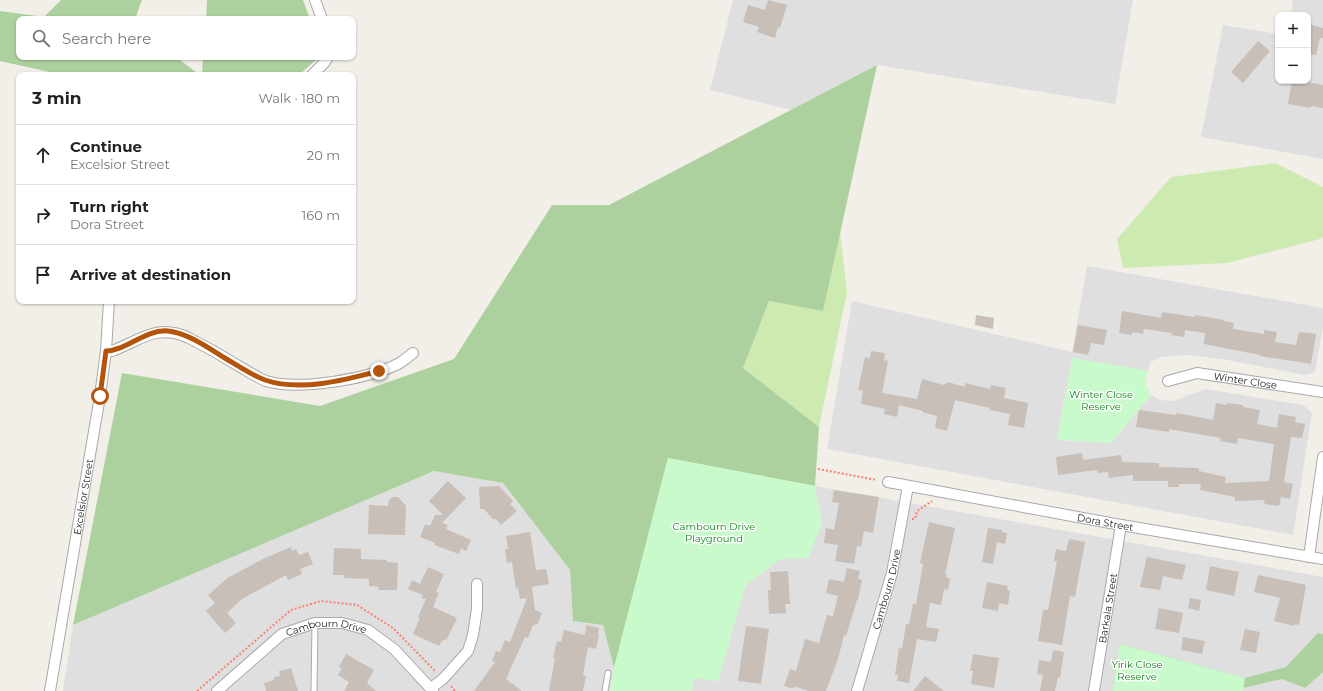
<!DOCTYPE html>
<meta charset="utf-8">
<style>
body{margin:0;font-family:Montserrat,sans-serif;background:#f2f2f2;color:#222}
.controls{position:absolute;right:12px;top:12px;display:grid;overflow:hidden;border-radius:8px;box-shadow:0 1px 3px #0004}
.controls button{width:36px;height:36px;display:grid;place-items:center;padding:0;border:0;border-bottom:1px solid #e0e0e0;background:#fff;color:#222;font:20px sans-serif}
.stop{position:absolute;width:12px;height:12px;margin:-9px;border:3px solid #b45309;border-radius:50%;background:#fff}
.stop.end{background:#b45309;border-color:#fff;box-shadow:0 1px 4px #0008}
.list{margin:0;padding:0;list-style:none}
h2{display:flex;justify-content:space-between;align-items:center;height:52px;margin:0;padding:0 16px;font-size:17px}
h2 small{font-size:13px;font-weight:400;color:#767676}
.list li{display:grid;grid-template-columns:26px 1fr auto;gap:12px;align-items:center;box-sizing:border-box;height:60px;padding:0 16px;border-top:1px solid #e0e0e0}
.list b{display:block;font-size:15px;white-space:nowrap}
.list p{margin:0;font-size:13px;white-space:nowrap;color:#767676}
.list em{font-size:13px;font-style:normal;color:#767676}
.icon{flex:none;width:22px;height:22px;fill:none;stroke:currentColor;stroke-width:2;stroke-linecap:round;stroke-linejoin:round}
.map{position:relative;flex:none;width:1323px;height:691px;overflow:hidden}
.search{position:absolute;background:#fff;box-shadow:0 1px 3px #0004;left:16px;top:16px;width:340px;height:44px;display:flex;align-items:center;gap:10px;box-sizing:border-box;padding:0 14px;border-radius:8px;color:#767676;font-size:15px}
.panel{position:absolute;background:#fff;box-shadow:0 1px 3px #0004;left:16px;top:72px;width:340px;height:232px;border-radius:8px}
.map>svg:first-child{display:block}
.residential{fill:#e0dfdf}
.grass{fill:#cdebb0}
.forest{fill:#add19e}
.park{fill:#c8facc}
.building{fill:#c7bfb8}
.lines{fill:none;stroke-linecap:round;stroke-linejoin:round}
.lane-casing{stroke:#a9a9a9;stroke-width:7}
.street-casing{stroke:#a9a9a9;stroke-width:12}
.path{stroke:#fa8072;stroke-width:2;stroke-dasharray:2 2;stroke-linecap:butt}
.lane{stroke:#fff;stroke-width:5}
.street{stroke:#fff;stroke-width:10}
.route{stroke:#b45309;stroke-width:5}
.labels{text-anchor:middle;dominant-baseline:central;stroke-width:3;stroke-linejoin:round;paint-order:stroke}
.street-label{font-size:10px;fill:#222;stroke:#fff}
.park-label{font-size:10px;fill:#0c8416;stroke:#fff}
</style>
<div class="map">
<svg width="1323" height="691" viewBox="0 0 1323 691">
<rect width="100%" height="100%" fill="#f2efe9"/>
<path class="residential" d="M733,0H1133L1115,104L877,65L791,110L710,90Z
M1293,0H1323V159L1201,137L1223,25L1278,34V81H1308V15H1291Z
M1087,266L1323,308V328L1315,372L1305,375L1222,359L1188,355L1161,357L1151,362L1148,371L1072,358L1057,440L1111,443L1151,395L1160,400L1173,401L1205,389L1303,405L1312,413L1293,535L827,449L852,301L1072,352Z
M434,471L503,483L570,570L573,621L603,625L614,668L610,691H63L73,625Z
M815,486L1323,577V691H691L694,678L718,681L745,586L822,524Z"/>
<path class="grass" d="M1275,163L1323,187V237L1320,239L1227,263L1123,268L1117,239L1171,177Z
M840,231L847,292L819,427L743,368L769,301L823,310Z"/>
<path class="forest" d="M61,0H142L135,19H19V57H176L200,75H63L0,61V11L44,17Z
M207,0H303L310,19H206Z
M203,57H318V58L299,75H202Z
M877,65L823,311L769,301L743,368L819,427L815,486L668,458L614,668L603,625L573,621L570,570L503,483L434,471L73,625L122,373L320,406L454,359L552,205H609Z
M1318,633L1323,634V672L1305,688L1282,679L1243,688V691H1112L1120,644L1245,678L1286,667Z"/>
<path class="park" d="M1072,358L1148,371C1144,381 1146,386 1151,395L1111,443L1057,440Z
M668,458L815,486L822,524L808,558L780,559L745,586L718,681L694,678L691,691H610L614,668Z
M1120,644L1245,678L1243,691H1112Z"/>
<path class="building" d="M768,0L787,5L780,28L778,27L775,38L757,32L759,27L743,22L748,5L765,10Z
M1308,24L1323,28V38H1320L1316,55L1308,54Z
M1258,41L1270,51L1243,83L1231,72Z
M1292,81H1303L1323,85V108L1311,106V108L1288,104Z
M1122,311L1161,318L1162,312L1195,317V315L1224,320V321L1234,323L1233,329L1264,334V330L1277,332L1275,342L1296,345L1299,332L1316,334L1311,364L1260,356V355L1204,344L1205,333L1185,330L1184,337L1171,335L1172,333L1144,329L1143,334L1132,332V335L1119,333Z
M976,315L994,318L993,329L975,325Z
M1078,325L1107,330L1104,345L1091,343L1088,355L1073,352Z
M871,351L885,353L884,360L888,361L882,393L917,399L922,379L944,385L948,382L965,387V383L990,389L991,385L1006,388L1004,398L1028,403L1024,428L1008,425L1010,414L990,410V408L955,400L947,431L935,428L937,416L922,412L923,411L899,405L897,417L884,414L885,409L861,404L863,391L858,390L865,357L870,358Z
M1216,403L1227,405V403L1243,405V407L1260,410L1257,424L1277,428L1279,414L1296,417L1295,422L1305,424L1302,438L1291,437L1284,482L1293,484L1290,499L1281,497L1279,506L1264,504L1265,500L1235,501V497L1200,490L1201,484H1179V487H1168V481H1133V475L1109,478L1108,472L1098,473L1097,470L1058,475L1056,457L1082,453L1083,460L1121,455L1122,462L1159,463V467L1199,468V471L1226,477L1225,483L1269,481L1274,444L1238,438L1237,444L1220,441L1221,438L1169,429V432L1136,427L1139,410L1176,415L1177,413L1213,420Z
M448,481L466,498L442,523L448,525L446,529L471,540L466,551L461,548L459,554L434,545L435,543L426,539L425,541V539L420,537L425,524L430,526L435,515H443L429,501Z
M499,486L513,501L510,504L517,511L501,525L496,519H493L484,509H480L479,487Z
M834,490L879,497L873,533L864,531L861,547L857,546L854,564L835,561L838,545L824,543L826,528L834,530L839,503L832,502Z
M393,497H398L406,506L405,535L368,534L369,505L388,506L389,500Z
M929,522L955,528L945,575H947L946,578H950L948,590L944,589L941,605L930,603L926,627L939,629L936,642L917,639L909,683L897,681L898,675H895L899,648L902,649L906,624H909L913,604H916L923,564L920,563Z
M988,528L1002,530V532L1007,533L1005,544L997,542L993,564L982,562Z
M530,532L536,570L546,569L549,584L532,587L535,610L542,613L538,624L533,625L528,638L525,637L506,679L522,691H474L495,662L492,661L496,651L500,652L505,640L510,642L527,598L520,599L518,588L516,589L512,562L507,563L505,549H508L506,536Z
M1069,539L1085,542L1075,597L1070,596L1062,645L1038,641L1043,610H1048L1057,561H1054L1056,549L1066,551Z
M291,547L292,551L296,549L299,555L308,552L313,564L300,569L302,574L288,580L286,575L242,599L227,613L236,623L225,633L206,611L215,603L208,595L229,577L265,558Z
M334,548L361,549V559L387,560V562L398,563L397,590H378L379,587L369,586V579L344,578V575H333Z
M1147,557L1186,565L1182,580L1163,576L1160,590L1140,587Z
M1210,566L1239,572L1234,596L1206,590Z
M428,567L444,574L436,592L439,593L433,607L457,618L447,639L442,641L439,646L413,634L420,618L418,617L426,599L421,598L423,595L408,589L412,580L420,584Z
M847,568L860,571L858,579L862,580L858,600H857L846,636L844,635L838,659L826,691H808L797,687L790,688L784,686L790,669L796,671L805,639L819,643L827,615L833,616L838,596L826,593L829,579L844,582Z
M788,571L790,604H785L786,613L769,614L768,590H771L770,572Z
M1258,575L1306,585L1299,625L1295,624L1294,626L1274,621L1280,598L1254,592Z
M987,582L1008,586L1007,590L1010,591L1008,605L999,603L998,611L982,608Z
M1190,598L1201,600L1199,611L1188,608Z
M1159,608L1183,613L1179,633L1155,629Z
M586,625L599,628L598,634L599,635L596,649L588,647L583,675L586,676L583,691H549L555,658H553L557,641L561,642L564,630L585,635Z
M746,626L769,629L761,684L738,681Z
M1245,629L1260,632L1256,653L1240,650Z
M1183,637L1205,641L1202,654L1181,650Z
M1053,650L1064,652L1060,678L1058,677L1055,691H1040L1043,675L1037,674L1039,660L1051,662Z
M346,654L374,670L367,683L376,691H344L349,682L338,675L342,668L339,667Z
M973,654L999,658L994,688L971,684L973,671H970Z
M291,668L298,691H266L264,683L274,680V677L280,676L279,671Z
M925,676L944,691H913Z"/>
<g class="lines">
<defs>
<path id="lane" d="M314,691L315,623
M605,691L608,673"/>
<g id="street">
<path d="M315,0L322,19"/>
<path d="M312,75L325,62L328,57"/>
<path d="M106,351H112C141,340 157,323 189,338C205,346 221,355 237,365C246,370 256,377 266,381C299,391 367,379 398,364C403,361 408,357 413,353"/>
<path id="s1" d="M1168,381L1197,373L1323,392"/>
<path id="s2" d="M888,482L1121,525L1323,559"/>
<path d="M1309,557L1323,457"/>
<path d="M431,688L443,679L468,651L473,635L477,609V584"/>
<path id="s3" d="M50,691L100,396L106,351L109,301"/>
<path id="s4" d="M217,691L282,634L315,623H342L368,630L394,649L433,691"/>
<path id="s5" d="M857,691L892,573L908,486"/>
<path id="s6" d="M1094,691L1121,525"/>
</g>
</defs>
<use href="#lane" class="lane-casing"/>
<use href="#street" class="street-casing"/>
<path class="path" d="M818,469L877,480
M912,519H915L917,511L932,501
M451,686L455,691
M197,691L291,610L321,601L357,605L393,628L436,672"/>
<use href="#lane" class="lane"/>
<use href="#street" class="street"/>
</g>
<g class="lines">
<path class="route" d="M100,396L106,351C128,350 145,329 168,331C187,333 207,347 223,357C237,365 251,375 265,380C300,392 345,380 379,371"/>
</g>
<g class="labels">
<g class="street-label">
<text stroke="none"><textPath href="#s1" startOffset="79">Winter Close</textPath></text>
<text stroke="none"><textPath href="#s3" startOffset="197">Excelsior Street</textPath></text>
<text stroke="none"><textPath href="#s2" startOffset="221">Dora Street</textPath></text>
<text stroke="none"><textPath href="#s5" startOffset="106">Cambourn Drive</textPath></text>
<text stroke="none"><textPath href="#s6" startOffset="84">Barkala Street</textPath></text>
<text stroke="none"><textPath href="#s4" startOffset="132">Cambourn Drive</textPath></text>
</g>
<g class="park-label">
<text x="1101" y="394">Winter Close<tspan x="1101" dy="12">Reserve</tspan></text>
<text x="714" y="526">Cambourn Drive<tspan x="714" dy="12">Playground</tspan></text>
<text x="1137" y="664">Yirik Close<tspan x="1137" dy="12">Reserve</tspan></text>
</g>
</g>
</svg>
<div class="controls">
<button>+</button>
<button>−</button>
</div>
<div class="stop" style="left:100px;top:396px"></div>
<div class="stop end" style="left:379px;top:371px"></div>
<div class="search"><svg class="icon" aria-label="search" viewBox="0 0 24 24"><circle cx="10" cy="10" r="6"/><path d="M15 15l6 6"/></svg>Search here</div>
<section class="panel">
<h2>3 min<small>Walk · 180 m</small></h2>
<ul class="list">
<li><svg class="icon" aria-label="ahead" viewBox="0 0 24 24"><path d="M12 20V5M6 11l6-6 6 6"/></svg><div><b>Continue</b><p>Excelsior Street</p></div><em>20 m</em></li>
<li><svg class="icon" aria-label="right" viewBox="0 0 24 24"><path d="M7 20v-9h11M14 6l5 5-5 5"/></svg><div><b>Turn right</b><p>Dora Street</p></div><em>160 m</em></li>
<li><svg class="icon" aria-label="arrive" viewBox="0 0 24 24"><path d="M6 21V4h12l-3 4 3 4H6"/></svg><div><b>Arrive at destination</b></div></li>
</ul>
</section>
</div>
